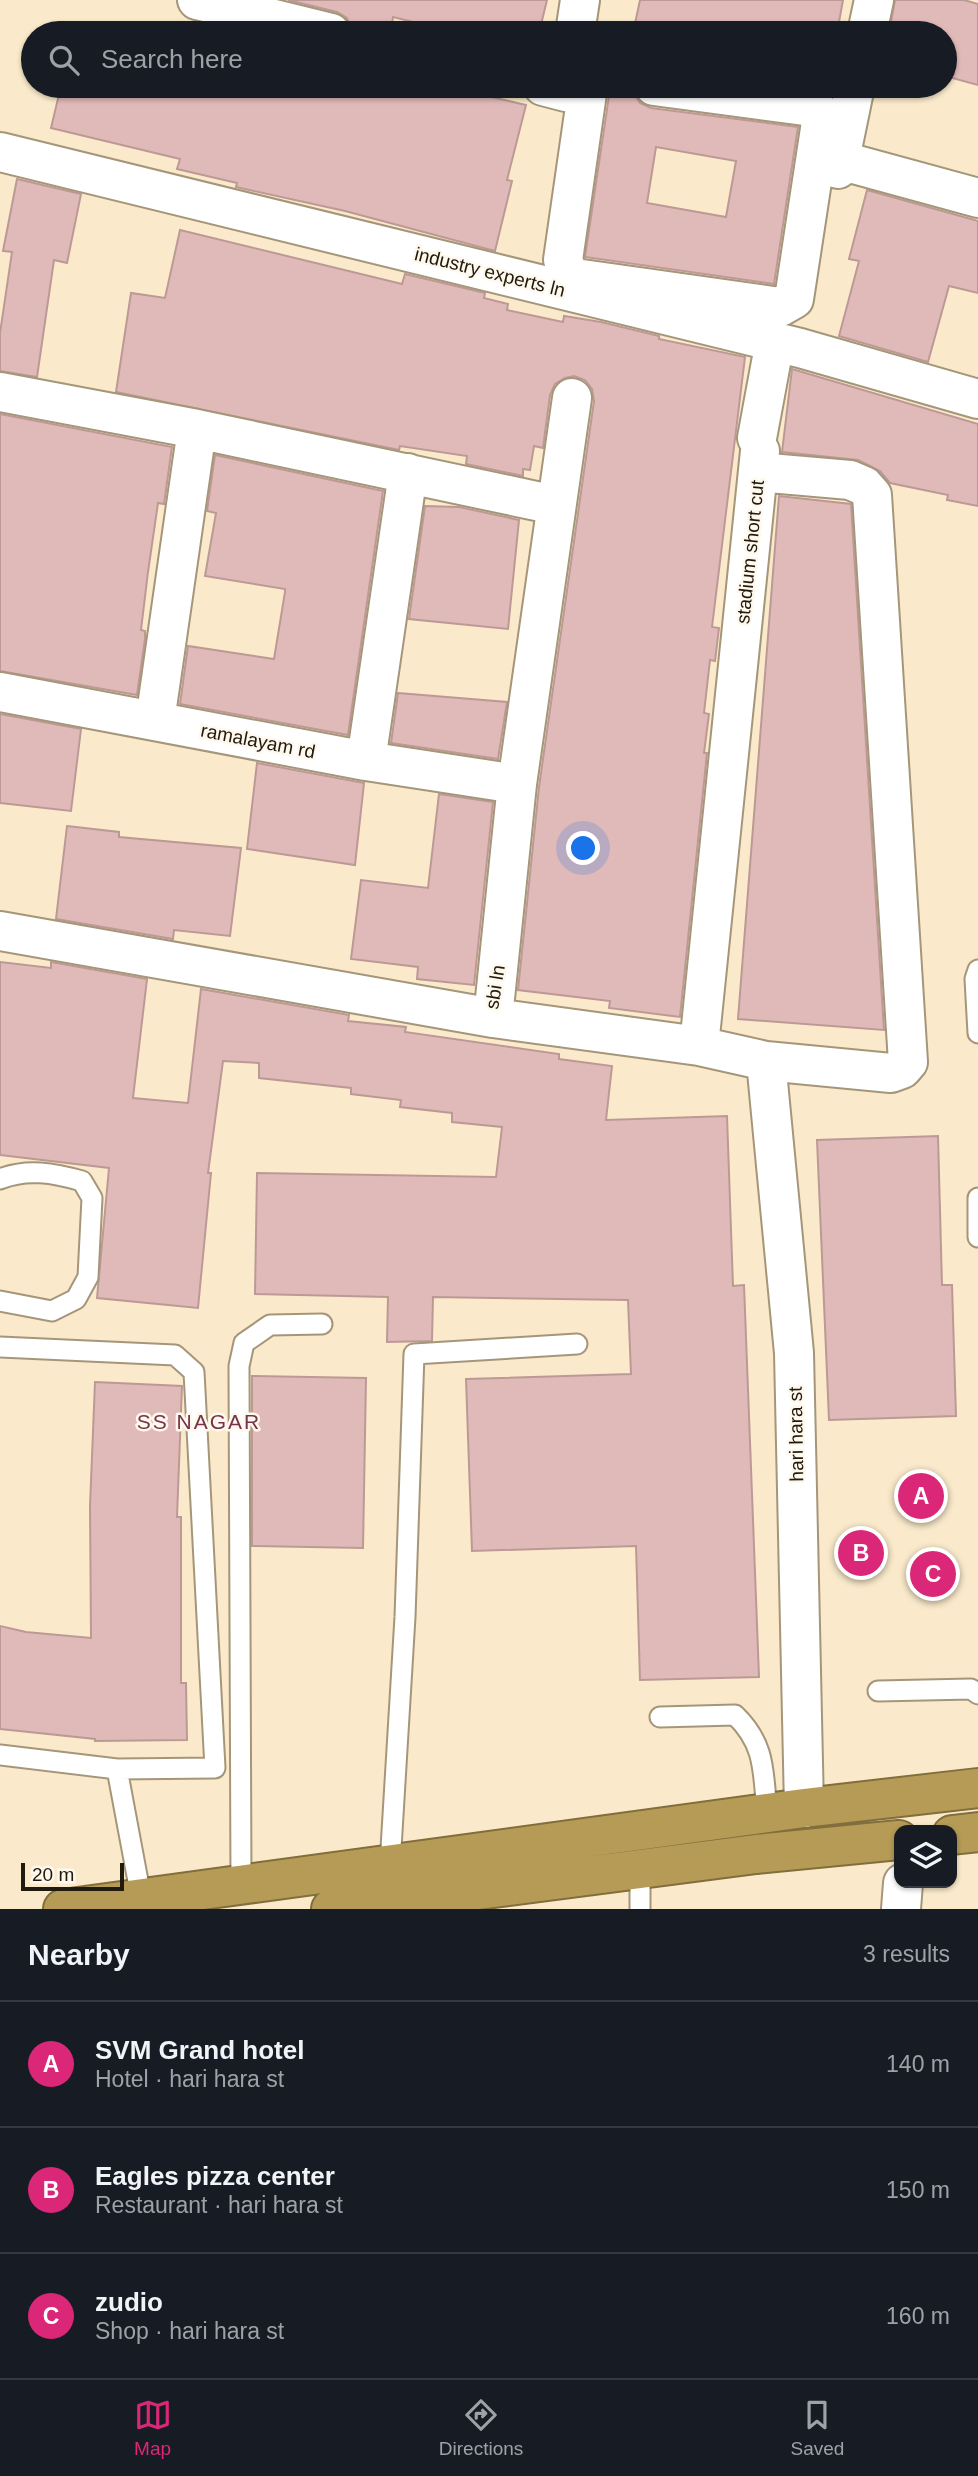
<!DOCTYPE html>
<meta charset="utf-8">
<style>
body{margin:0;font-family:Arial,sans-serif;background:#242831;color:#f1f3f6}
.controls{position:absolute;right:21px;bottom:21px;display:grid;overflow:hidden;border-radius:14px;box-shadow:0 2px 5px #0004}
.controls button{width:63px;height:63px;display:grid;place-items:center;padding:0;border:0;border-bottom:2px solid #363941;background:#171b24;color:#f1f3f6;font:35px sans-serif}
.scale{position:absolute;left:21px;bottom:18px;width:103px;box-sizing:border-box;padding-left:7px;border:4px solid #201a0f;border-top:0;font-size:19px;line-height:24px;white-space:nowrap;color:#201a0f;-webkit-text-stroke:5px #fff8ec;paint-order:stroke}
.you{position:absolute;left:584px;top:849px;width:24px;height:24px;margin:-18px;border:5px solid #fff;border-radius:50%;background:#1a73e8;box-shadow:0 0 0 10px #1a73e833}
.badge{display:grid;place-items:center;width:46px;height:46px;border-radius:50%;background:#db2777;color:#fff;font-size:23px;font-weight:700}
.pin{position:absolute;translate:-50% -50%;border:4px solid #fff;box-shadow:0 2px 7px #0006}
.list{margin:0;padding:0;list-style:none}
h2{display:flex;justify-content:space-between;align-items:center;height:91px;margin:0;padding:0 28px;font-size:30px}
h2 small{font-size:23px;font-weight:400;color:#9ea1a6}
.list li{display:grid;grid-template-columns:46px 1fr auto;gap:21px;align-items:center;box-sizing:border-box;height:126px;padding:0 28px;border-top:2px solid #363941}
.list b{display:block;font-size:26px;white-space:nowrap}
.list p{margin:0;font-size:23px;white-space:nowrap;color:#9ea1a6}
.list em{font-size:23px;font-style:normal;color:#9ea1a6}
.icon{flex:none;width:38px;height:38px;fill:none;stroke:currentColor;stroke-width:2;stroke-linecap:round;stroke-linejoin:round}
.map{position:relative;flex:none;width:978px;height:1909px;overflow:hidden}
.search{position:absolute;background:#171b24;box-shadow:0 2px 5px #0004;left:21px;right:21px;top:21px;height:77px;display:flex;align-items:center;gap:18px;box-sizing:border-box;padding:0 24px;border-radius:38px;color:#9ea1a6;font-size:26px}
.sheet{height:469px;background:#171b24}
nav{display:flex;justify-content:space-around;align-items:center;box-sizing:border-box;height:98px;border-top:2px solid #363941;background:#171b24;font-size:19px;color:#9ea1a6}
nav a{display:grid;justify-items:center;gap:4px}
nav .on{color:#db2777}
.map>svg:first-child{display:block}
.building{fill:#e0bab8;stroke:#bd9996;stroke-width:2;fill-rule:evenodd}
.lines{fill:none;stroke-linecap:round;stroke-linejoin:round}
.lane-casing{stroke:#a5967a;stroke-width:23}
.street-casing{stroke:#a5967a;stroke-width:42}
.highway-casing{stroke:#816e3c;stroke-width:42}
.lane{stroke:#fff;stroke-width:19}
.street{stroke:#fff;stroke-width:38}
.highway{stroke:#b59b55;stroke-width:38}
.labels{text-anchor:middle;dominant-baseline:central;stroke-width:5;stroke-linejoin:round;paint-order:stroke}
.street-label{font-size:19px;fill:#201a0f;stroke:#fff8ec}
.neighbourhood-label{font-size:21px;letter-spacing:2px;fill:#77324c;stroke:#fff8ec}
</style>
<div class="map">
<svg width="978" height="1909" viewBox="0 0 978 1909">
<rect width="100%" height="100%" fill="#faeacb"/>
<path class="building" d="M288,0H547L539,33H457L393,17L391,33H352L347,18L337,12Z
M640,0H843L837,33H633Z
M895,0H964L978,4V85L945,76V33H889Z
M61,86H443L526,105L507,180L512,181L495,251L345,211L236,187L237,183L177,169L180,159L51,128Z
M610,89L633,92L640,103L651,108L798,127L774,284L585,257ZM656,147L736,161L726,217L647,203Z
M17,179L81,194L67,263L54,260L37,377L0,371V333L12,252L3,251Z
M867,190L978,221V293L949,286L928,362L839,336L859,261L849,259Z
M180,230L402,284L405,274L485,293L484,298L508,304L507,310L563,322L564,316L601,322L659,336V339L745,357L712,627L719,628L715,661L710,660L704,713L709,714L704,753H707L680,1017L609,1008L610,1001L518,990L539,787L594,401L592,389L585,380L574,376L565,378L555,384L550,395L543,448L534,446L530,470L523,469V476L466,464L467,456L400,446L399,450L116,392L131,293L165,298Z
M792,369L978,424V506L947,500L948,495L890,483L880,471L858,460L782,452Z
M0,414L172,447L164,504L158,503L148,572L141,630L145,631V639L137,695L0,671Z
M215,455L383,491L348,735L180,704L188,646L274,659L285,592V589L205,576L216,513L207,511Z
M779,496L851,504L884,1030L738,1019Z
M425,506L459,507L519,520L508,629L409,619Z
M398,693L507,702L498,759L391,743Z
M0,714L81,729L71,811L0,803Z
M257,763L364,783L355,865L247,849Z
M439,794L493,802L474,985L417,979L418,967L351,959L361,880L428,888Z
M67,826L119,832V837L241,848L230,936L174,930L173,939L56,919Z
M0,962L51,968V962L147,979L133,1098L188,1103L201,989L349,1015L348,1021L406,1027L405,1032L559,1054V1059L612,1066L606,1120L727,1116L733,1286L744,1285L759,1677L640,1680L636,1546L472,1551L466,1379L631,1374L628,1300L433,1297L432,1341L387,1342L388,1297L255,1294L257,1173L496,1177L502,1127L452,1122V1113L400,1107L401,1100L351,1094V1088L259,1078V1063L223,1061L208,1173H211L198,1308L97,1298L109,1168L0,1155Z
M938,1136L942,1285H952L956,1416L829,1420L817,1140Z
M252,1376L366,1378L363,1548L252,1546Z
M95,1382L182,1386L177,1517H181V1683H186L187,1740L95,1741V1739L0,1729V1626L26,1632L91,1638L90,1506Z"/>
<g class="lines">
<defs>
<path id="lane" d="M978,970L975,979L978,1033
M0,1179C27,1168 54,1173 82,1181L92,1198L88,1277L76,1299L52,1311L0,1301
M978,1198V1237
M0,1347L175,1355L194,1372L215,1768L117,1769L141,1897
M878,1691L971,1689L978,1694
M660,1717L735,1715C766,1745 763,1772 767,1813
M0,1755L117,1769
M390,1865L405,1617L414,1354L577,1344
M640,1870V1909
M241,1884L239,1366L244,1343L270,1325L322,1324"/>
<path id="street" d="M197,0L331,33
M575,33L580,0
M867,33L874,0
M543,86L566,92
M588,86L563,260L568,273L575,278L780,307L794,299L821,122L819,112L812,107L654,86
M0,152L800,348L978,399
M839,160L978,198
M838,169L855,86
M0,392L197,429L555,505
M757,438L775,341
M0,692L366,761L517,784
M155,721L197,429
M366,761L408,473
M0,931L493,1018L517,784L572,398
M493,1018L699,1046L766,1061L891,1073L902,1069L908,1062L872,495L864,486L850,480L758,472
M699,1046L760,451
M766,1061L794,1353L804,1808
M901,1909L903,1883"/>
<path id="highway" d="M952,1835L978,1832
M63,1909L804,1808L978,1788
M331,1909L756,1854L899,1840"/>
</defs>
<use href="#lane" class="lane-casing"/>
<use href="#street" class="street-casing"/>
<use href="#highway" class="highway-casing"/>
<use href="#lane" class="lane"/>
<use href="#street" class="street"/>
<use href="#highway" class="highway"/>
</g>
<g class="labels">
<g class="street-label">
<text transform="translate(490 272) rotate(14)">industry experts ln</text>
<text transform="translate(750 552) rotate(-84)">stadium short cut</text>
<text transform="translate(258 741) rotate(11)">ramalayam rd</text>
<text transform="translate(495 987) rotate(-81)">sbi ln</text>
<text transform="translate(796 1434) rotate(-91)">hari hara st</text>
</g>
<g class="neighbourhood-label">
<text x="199" y="1421">SS NAGAR</text>
</g>
</g>
</svg>
<div class="controls">
<button><svg class="icon" aria-label="layers" viewBox="0 0 24 24"><path d="M12 4l9 5-9 5-9-5zM3 14l9 5 9-5"/></svg></button>
</div>
<div class="scale">20 m</div>
<div class="you"></div>
<div class="pin badge" style="left:921px;top:1496px">A</div>
<div class="pin badge" style="left:861px;top:1553px">B</div>
<div class="pin badge" style="left:933px;top:1574px">C</div>
<div class="search"><svg class="icon" aria-label="search" viewBox="0 0 24 24"><circle cx="10" cy="10" r="6"/><path d="M15 15l6 6"/></svg>Search here</div>
</div>
<section class="sheet">
<h2>Nearby<small>3 results</small></h2>
<ul class="list">
<li><span class="badge">A</span><div><b>SVM Grand hotel</b><p>Hotel · hari hara st</p></div><em>140 m</em></li>
<li><span class="badge">B</span><div><b>Eagles pizza center</b><p>Restaurant · hari hara st</p></div><em>150 m</em></li>
<li><span class="badge">C</span><div><b>zudio</b><p>Shop · hari hara st</p></div><em>160 m</em></li>
</ul>
</section>
<nav>
<a class="on"><svg class="icon" aria-label="map" viewBox="0 0 24 24"><path d="M3 6l6-2 6 2 6-2v14l-6 2-6-2-6 2zM9 4v14M15 6v14"/></svg>Map</a>
<a><svg class="icon" aria-label="directions" viewBox="0 0 24 24"><path d="M12 3l9 9-9 9-9-9zM9 14v-3h6M13 9l2 2-2 2"/></svg>Directions</a>
<a><svg class="icon" aria-label="saved" viewBox="0 0 24 24"><path d="M7 4h10v16l-5-4-5 4z"/></svg>Saved</a>
</nav>
